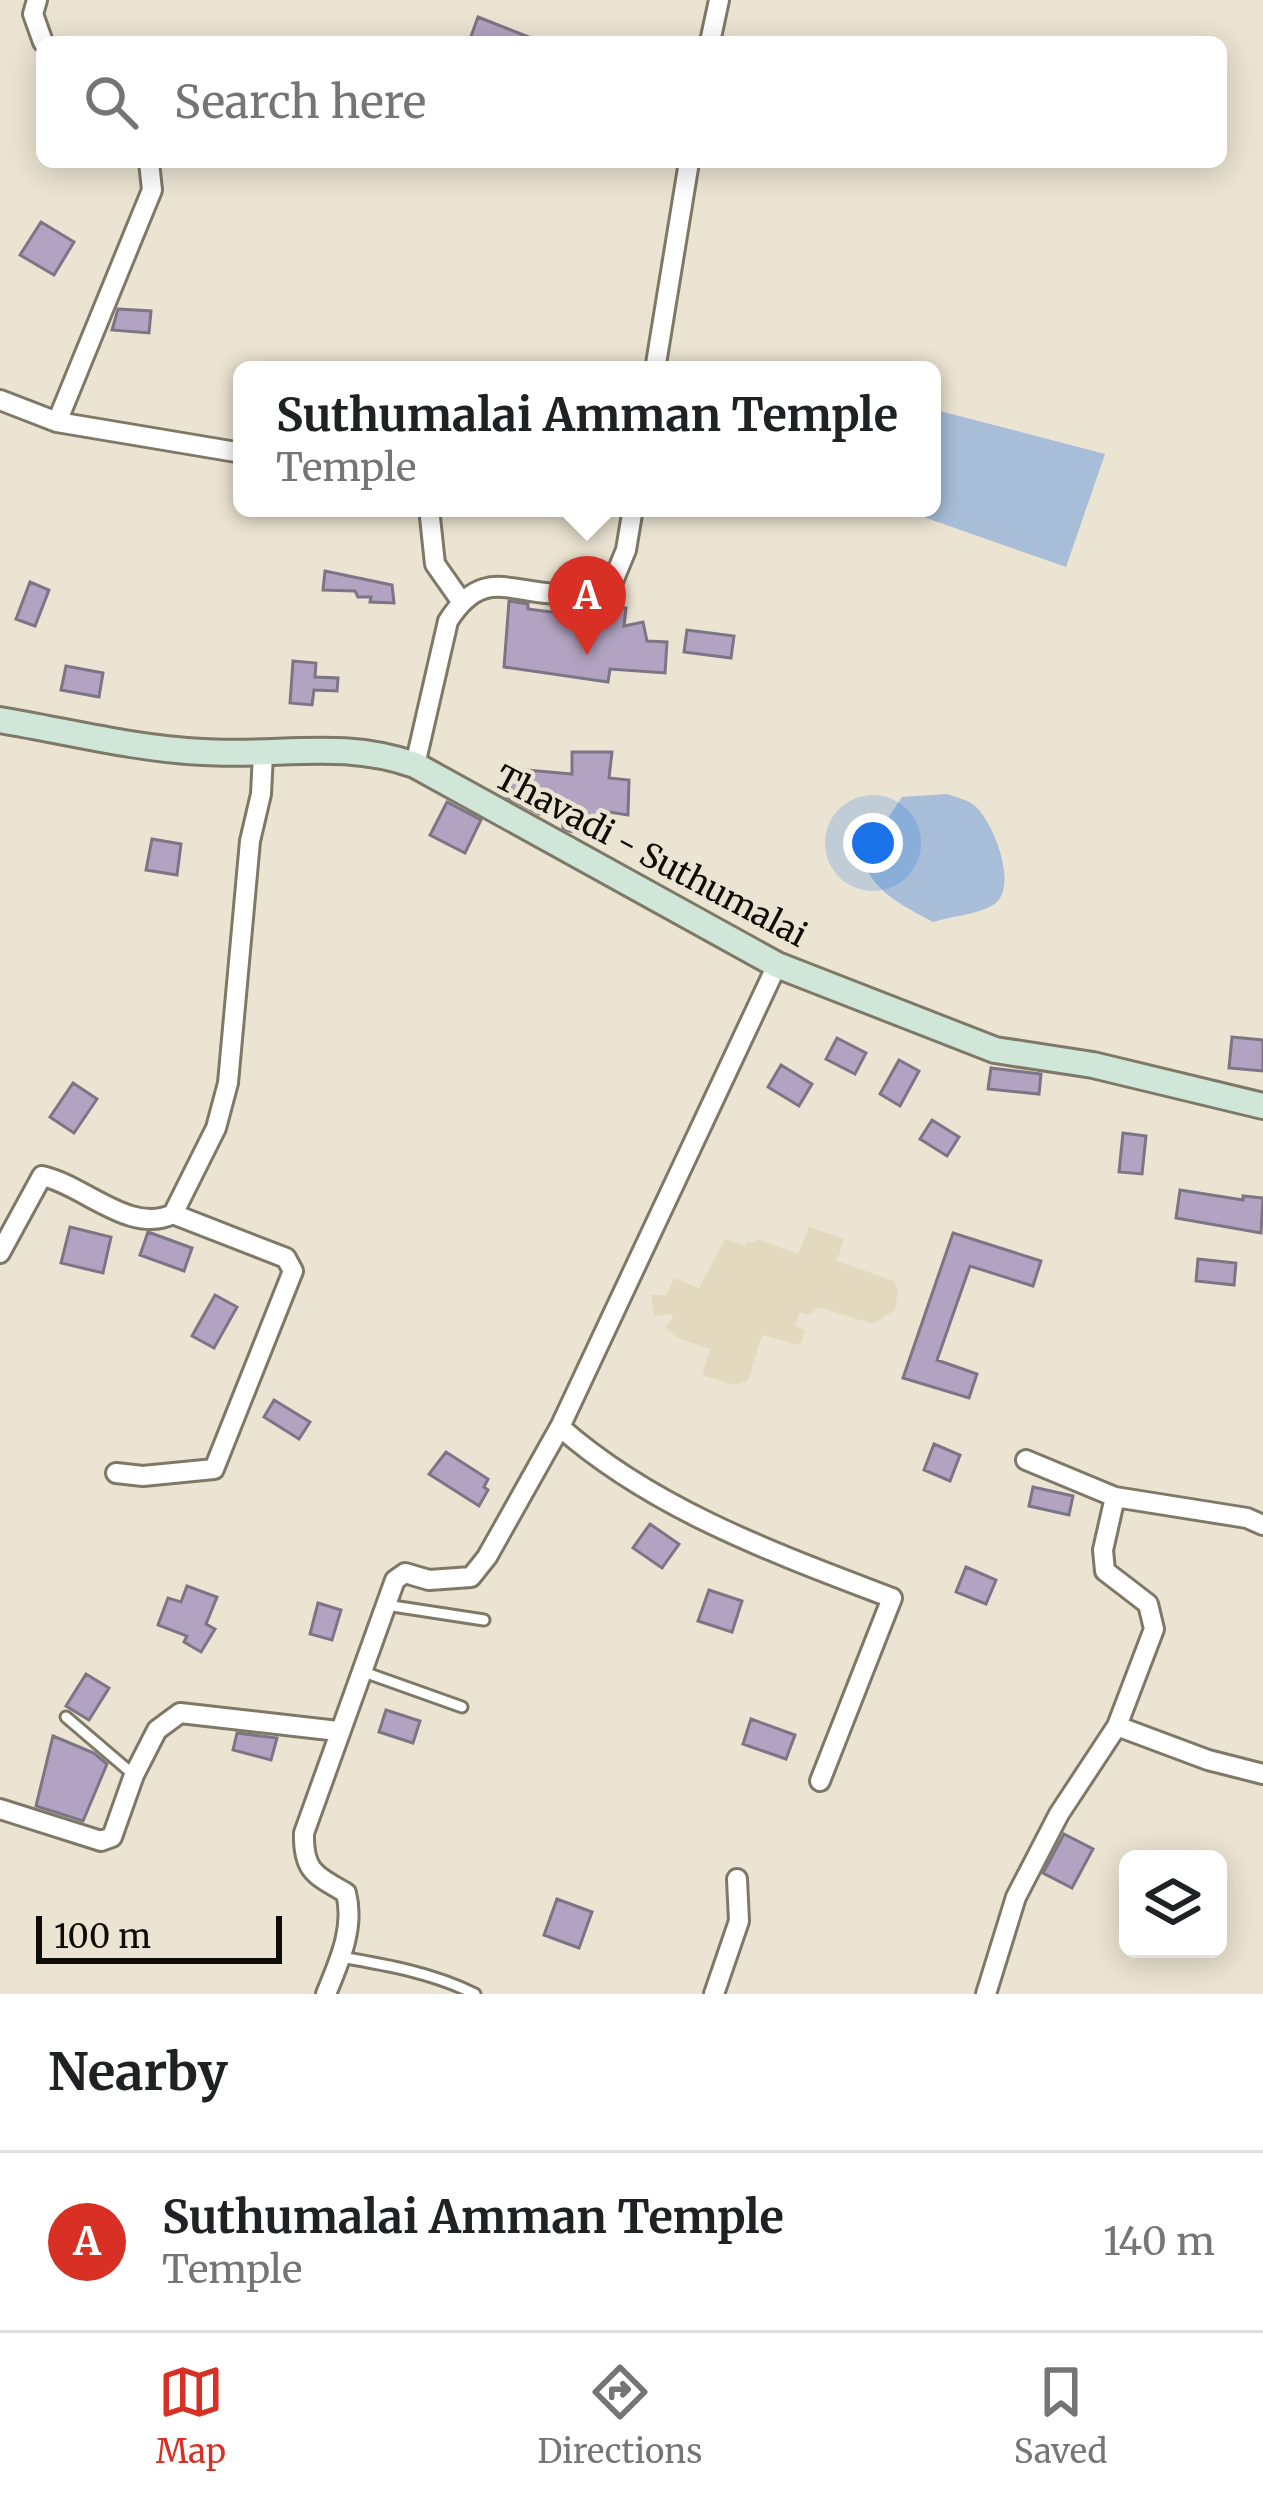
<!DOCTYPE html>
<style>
body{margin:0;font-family:Merriweather,serif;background:#f2f2f2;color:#202124}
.controls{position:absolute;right:36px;bottom:36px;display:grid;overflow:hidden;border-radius:18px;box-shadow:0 6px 30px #0003}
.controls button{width:108px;height:108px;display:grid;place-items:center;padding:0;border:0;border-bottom:3px solid #e0e0e0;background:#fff;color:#202124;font:60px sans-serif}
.scale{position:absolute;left:36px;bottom:30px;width:246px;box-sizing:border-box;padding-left:12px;border:6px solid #0e0c06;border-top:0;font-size:33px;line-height:42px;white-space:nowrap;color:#0e0c06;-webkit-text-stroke:9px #ebe4d2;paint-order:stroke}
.you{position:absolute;left:873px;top:843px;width:42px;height:42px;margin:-30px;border:9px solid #fff;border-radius:50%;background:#1a73e8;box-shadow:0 0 0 18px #1a73e833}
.badge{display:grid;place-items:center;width:78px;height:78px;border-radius:50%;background:#d93025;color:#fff;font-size:39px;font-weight:700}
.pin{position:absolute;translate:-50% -99px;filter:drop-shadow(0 3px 6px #0008)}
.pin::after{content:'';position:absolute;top:63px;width:42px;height:36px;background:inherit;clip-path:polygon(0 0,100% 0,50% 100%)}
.popup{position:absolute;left:233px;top:361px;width:708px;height:156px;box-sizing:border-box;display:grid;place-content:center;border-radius:18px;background:#fff;filter:drop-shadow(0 3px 9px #0005);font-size:39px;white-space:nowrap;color:#757577}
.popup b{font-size:45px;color:#202124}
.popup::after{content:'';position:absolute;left:50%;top:100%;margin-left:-24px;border:24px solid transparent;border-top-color:#fff}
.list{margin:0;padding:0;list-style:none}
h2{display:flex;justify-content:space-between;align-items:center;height:156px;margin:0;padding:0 48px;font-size:51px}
h2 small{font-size:39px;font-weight:400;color:#757577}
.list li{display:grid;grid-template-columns:78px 1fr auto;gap:36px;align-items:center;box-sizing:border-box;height:180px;padding:0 48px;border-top:3px solid #e0e0e0}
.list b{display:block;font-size:45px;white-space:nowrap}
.list p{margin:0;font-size:39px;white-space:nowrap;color:#757577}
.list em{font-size:39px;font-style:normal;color:#757577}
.icon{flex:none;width:66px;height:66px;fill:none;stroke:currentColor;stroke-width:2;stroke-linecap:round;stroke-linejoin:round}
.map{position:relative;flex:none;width:1263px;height:1994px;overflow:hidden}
.search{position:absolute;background:#fff;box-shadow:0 6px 30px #0003;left:36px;right:36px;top:36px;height:132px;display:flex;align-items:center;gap:30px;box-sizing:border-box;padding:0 42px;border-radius:18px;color:#757577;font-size:45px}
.sheet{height:336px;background:#fff}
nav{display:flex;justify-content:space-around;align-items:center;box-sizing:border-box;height:168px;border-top:3px solid #e0e0e0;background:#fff;font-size:33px;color:#757577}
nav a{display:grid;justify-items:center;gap:6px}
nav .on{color:#d93025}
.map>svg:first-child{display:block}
.built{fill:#e2d9bf}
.water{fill:#a7bdd8}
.building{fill:#b1a3c1;stroke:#7c7585;stroke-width:3}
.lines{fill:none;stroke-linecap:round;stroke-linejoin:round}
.service-casing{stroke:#7e7867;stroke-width:15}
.minor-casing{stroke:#7e7867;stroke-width:24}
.secondary-casing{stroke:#7e7867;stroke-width:30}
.service{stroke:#fff;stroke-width:9}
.minor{stroke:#fff;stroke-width:18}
.secondary{stroke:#d0e6d8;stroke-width:24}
.labels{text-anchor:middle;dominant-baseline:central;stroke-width:9;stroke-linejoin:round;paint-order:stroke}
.street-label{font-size:33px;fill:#0e0c06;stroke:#ebe4d2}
</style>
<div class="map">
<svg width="1263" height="1994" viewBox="0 0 1263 1994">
<rect width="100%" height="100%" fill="#ebe4d2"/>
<path class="built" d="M809,1227L844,1239L837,1261L894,1281L898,1291L895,1310L873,1324L818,1307L809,1315L800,1312L795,1326L805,1330L800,1345L762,1335L748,1381L735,1385L702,1375L710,1349L678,1338L665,1327L673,1318L671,1314L654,1316L651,1295H667L674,1278L699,1288L725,1239L745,1246L748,1241L755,1243L757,1239L798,1254Z"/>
<path class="water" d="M932,409L1105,454L1066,567L898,508H932Z
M947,794C955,797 968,800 974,805C993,821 1017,882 997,902C984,914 951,916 933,922C904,906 870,891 862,856L902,797Z"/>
<path class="building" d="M478,17L539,41V42L470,39Z
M41,222L74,242L54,275L20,255Z
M118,309L151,311L149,333L112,330Z
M325,571L392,585L394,603L370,602L371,597H358L355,591L323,590Z
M30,582L49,590L35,626L16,619Z
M614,598V606L626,608L624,626L643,622L647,641L667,642L665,673L610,669L608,682L504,667L509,601L528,604V609L597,618V600Z
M687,630L734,636L731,658L684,652Z
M293,661L316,663L315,677L338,678L337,691L314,690L312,705L290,703Z
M66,666L103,673L99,697L61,690Z
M572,752H612L609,778L629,780L628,815L609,812V837L569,831L563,828V816L539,814L507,797L516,769L572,774Z
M447,802L481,820L465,853L430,835Z
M152,839L181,844L177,875L146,870Z
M1232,1037L1263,1040V1071L1229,1068Z
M837,1038L866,1053L855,1074L826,1059Z
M899,1060L919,1071L900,1106L880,1094Z
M781,1065L812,1084L799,1106L768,1087Z
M991,1068L1041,1074L1039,1094L988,1089Z
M73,1083L97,1099L74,1133L50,1117Z
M932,1120L959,1137L947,1156L920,1139Z
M1123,1133L1146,1136L1142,1174L1119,1172Z
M1180,1190L1243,1200V1196L1263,1198L1261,1233L1176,1218Z
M70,1227L111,1237L103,1273L61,1263Z
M148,1232L192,1248L184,1271L140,1255Z
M953,1233L1041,1261L1033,1286L970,1266L937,1360L977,1374L969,1398L903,1378Z
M1198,1259L1236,1263L1234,1285L1196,1281Z
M215,1295L237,1307L214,1348L192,1336Z
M274,1400L310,1422L299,1439L264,1417Z
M934,1444L960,1455L950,1481L924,1470Z
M446,1452L488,1479L484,1487L488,1490L479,1506L429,1474Z
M1033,1487L1073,1496L1069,1515L1029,1506Z
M650,1524L679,1544L662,1568L633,1548Z
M966,1567L996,1580L986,1604L956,1592Z
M187,1586L217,1597L206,1624L215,1629L201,1652L184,1642L187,1636L158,1625L168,1598L181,1602Z
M709,1590L742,1601L732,1632L698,1621Z
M318,1603L341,1610L332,1640L310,1634Z
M86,1674L109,1688L89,1720L66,1706Z
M386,1710L420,1721L413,1743L379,1732Z
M751,1719L795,1735L786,1759L743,1744Z
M237,1733L277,1738L271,1760L233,1750Z
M53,1736L94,1753L107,1764L83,1821L36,1806Z
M1064,1834L1093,1849L1072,1888L1043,1873Z
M557,1899L592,1912L579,1948L544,1935Z"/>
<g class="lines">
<defs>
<path id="service" d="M386,1605L484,1620
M361,1671L462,1707
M66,1717L134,1775
M341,1957C387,1965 433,1973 475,1994"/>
<path id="minor" d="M37,0L33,14L43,42
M710,42L719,0
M655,370L689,162
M0,400L57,422L242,453
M57,422L152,190L149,162
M429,508L435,564L461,601
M415,765L448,621C482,568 507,592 558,594C577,595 597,586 614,579L626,550L633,508
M0,1253L42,1176C84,1185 130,1235 173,1214L216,1128L228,1083L250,841L261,794L263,754
M560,1427C654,1510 777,1554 892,1598L820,1781
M1026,1460L1115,1497L1247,1518L1263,1525
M116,1473L143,1476L214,1469L293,1271L286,1258L173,1214
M1117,1726L1208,1760L1263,1774
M0,1809L101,1841L112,1837L134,1775L157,1730L180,1713L338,1731
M326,1994C339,1962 355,1928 346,1893C315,1875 303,1871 304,1833L395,1580L405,1573L429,1580L471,1577L487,1557L560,1427L777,965
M714,1994L739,1921L737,1879
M986,1994L1016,1897L1059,1814L1117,1726L1154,1629L1148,1604L1105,1571L1103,1550L1115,1497"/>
<path id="secondary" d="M0,720C66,731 136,749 203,752C279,757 341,739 415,765L777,965L995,1050L1093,1065L1263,1106"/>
</defs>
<use href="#service" class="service-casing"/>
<use href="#minor" class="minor-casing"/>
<use href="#secondary" class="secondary-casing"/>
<use href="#service" class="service"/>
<use href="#minor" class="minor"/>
<use href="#secondary" class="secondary"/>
</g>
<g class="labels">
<g class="street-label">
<text transform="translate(651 856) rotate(28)">Thavadi - Suthumalai</text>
</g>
</g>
</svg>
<div class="controls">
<button><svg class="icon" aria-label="layers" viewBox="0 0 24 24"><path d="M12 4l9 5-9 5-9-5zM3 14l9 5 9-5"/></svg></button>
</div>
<div class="scale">100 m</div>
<div class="you"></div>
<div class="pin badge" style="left:587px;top:655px">A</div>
<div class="popup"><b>Suthumalai Amman Temple</b>Temple</div>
<div class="search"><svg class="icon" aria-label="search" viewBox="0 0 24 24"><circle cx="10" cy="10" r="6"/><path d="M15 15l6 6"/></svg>Search here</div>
</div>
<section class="sheet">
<h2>Nearby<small></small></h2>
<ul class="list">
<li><span class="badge">A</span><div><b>Suthumalai Amman Temple</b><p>Temple</p></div><em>140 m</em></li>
</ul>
</section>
<nav>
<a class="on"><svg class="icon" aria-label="map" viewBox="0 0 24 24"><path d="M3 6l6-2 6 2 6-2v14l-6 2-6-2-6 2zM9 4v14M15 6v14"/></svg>Map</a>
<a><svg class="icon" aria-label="directions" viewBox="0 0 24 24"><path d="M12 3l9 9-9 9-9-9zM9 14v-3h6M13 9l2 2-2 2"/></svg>Directions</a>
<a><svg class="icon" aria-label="saved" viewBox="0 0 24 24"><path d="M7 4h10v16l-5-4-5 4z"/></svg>Saved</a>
</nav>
